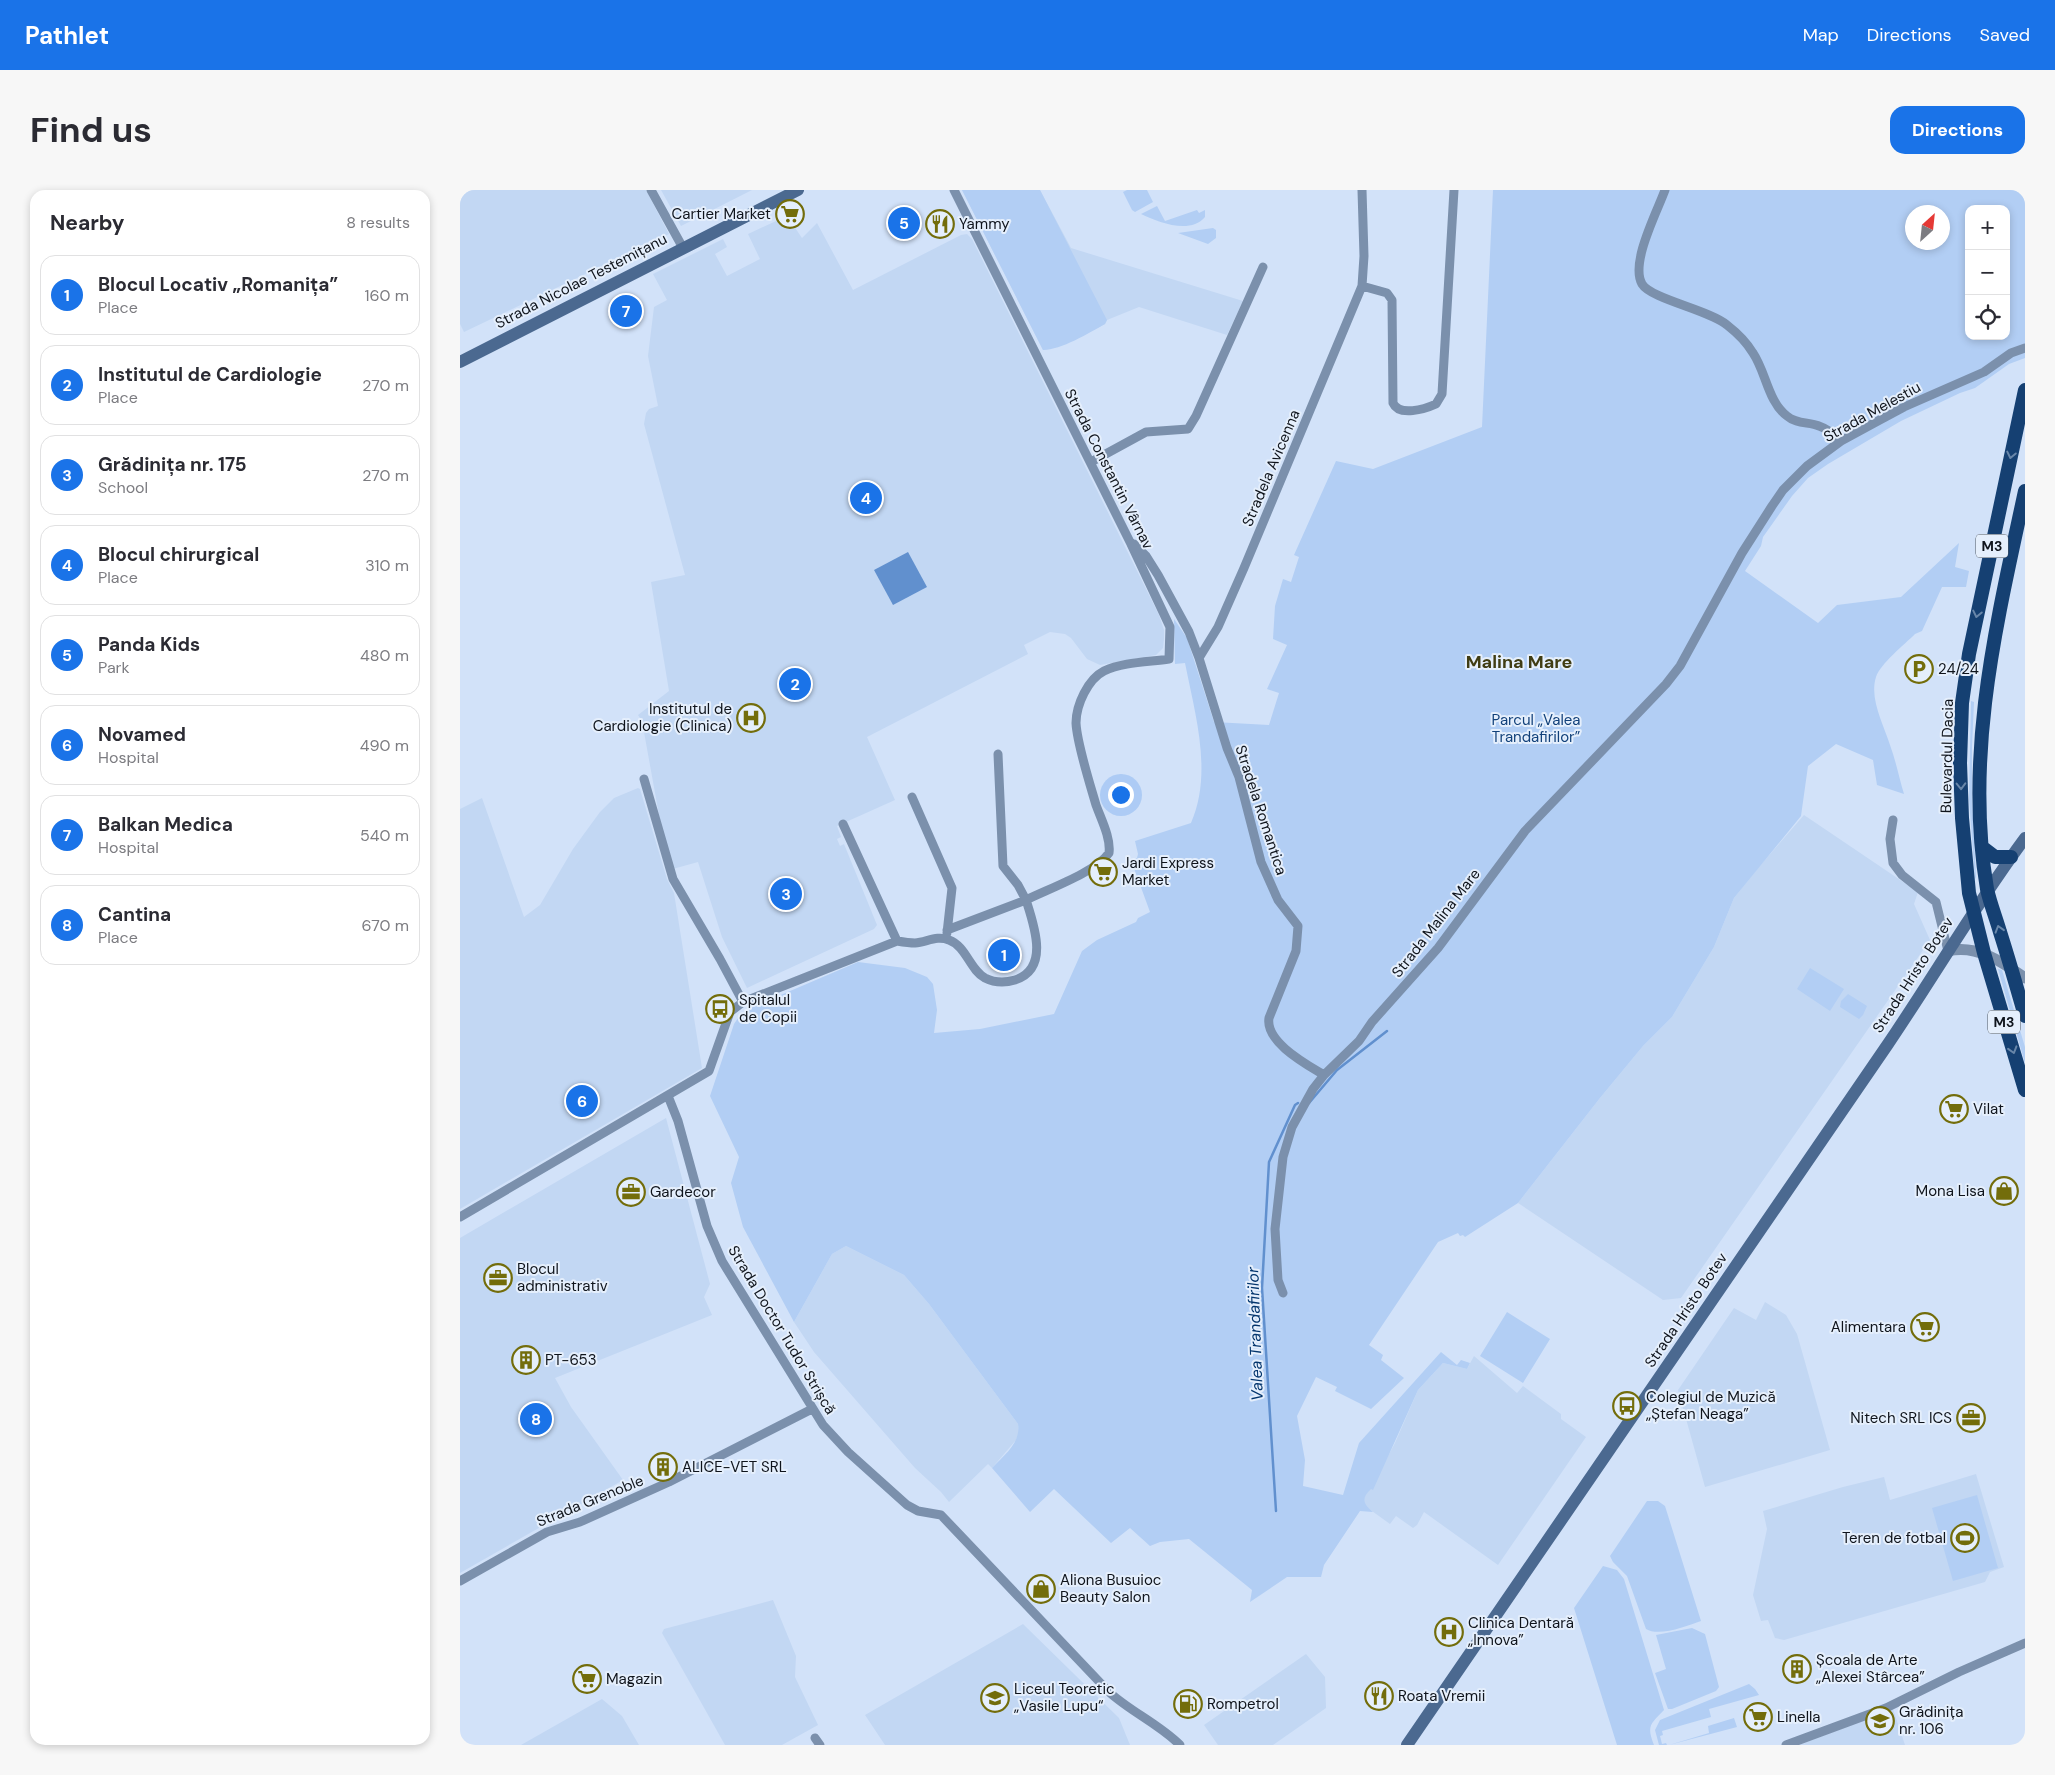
<!DOCTYPE html>
<meta charset="utf-8">
<style>
body{margin:0;font-family:"DM Sans",sans-serif;background:#f7f7f7;color:#2b2b33}
.controls{position:absolute;right:15px;top:15px;display:grid;overflow:hidden;border-radius:10px;box-shadow:0 2px 8px #0003}
.controls button{width:45px;height:45px;display:grid;place-items:center;padding:0;border:0;border-bottom:1px solid #e1e1e2;background:#fff;color:#2b2b33;font:25px sans-serif}
.compass{position:absolute;left:1445px;top:15px;width:45px;height:45px;border-radius:50%;background:#fff;box-shadow:0 2px 8px #0003;rotate:27deg}
.you{position:absolute;left:660px;top:604px;width:18px;height:18px;margin:-12px;border:4px solid #fff;border-radius:50%;background:#1a73e8;box-shadow:0 0 0 8px #1a73e833}
.badge{display:grid;place-items:center;width:32px;height:32px;border-radius:50%;background:#1a73e8;color:#fff;font-size:16px;font-weight:700}
.pin{position:absolute;translate:-50% -50%;border:2px solid #fff;box-shadow:0 1px 5px #0006}
.list{margin:0;padding:0;list-style:none}
h2{display:flex;justify-content:space-between;align-items:center;height:65px;margin:0;padding:0 20px;font-size:21px}
h2 small{font-size:16px;font-weight:400;color:#7c7c81}
.list li{display:grid;grid-template-columns:32px 1fr auto;gap:15px;align-items:center;box-sizing:border-box;height:80px;margin:0 10px 10px;padding:0 10px;border:1px solid #e1e1e2;border-radius:15px}
.list b{display:block;font-size:19px;white-space:nowrap}
.list p{margin:0;font-size:16px;white-space:nowrap;color:#7c7c81}
.list em{font-size:16px;font-style:normal;color:#7c7c81}
.icon{flex:none;width:28px;height:28px;fill:none;stroke:currentColor;stroke-width:2;stroke-linecap:round;stroke-linejoin:round}
.map{position:relative;flex:none;width:1565px;height:1555px;overflow:hidden;border-radius:15px}
header{display:flex;align-items:center;gap:30px;box-sizing:border-box;height:70px;padding:0 25px;background:#1a73e8;color:#fff}
header strong{font-size:24px}
nav{display:flex;gap:28px;margin-inline-start:auto;font-size:18px}
.intro{display:flex;align-items:center;justify-content:space-between;box-sizing:border-box;height:120px;padding:0 30px}
h1{margin:0;font-size:35px}
.button{padding:12px 22px;border-radius:15px;background:#1a73e8;color:#fff;font-size:18px;font-weight:700}
main{display:flex;gap:30px;padding:0 30px}
aside{flex:1;background:#fff;border-radius:15px;box-shadow:0 2px 8px #0003}
.map>svg:first-child{display:block}
.built{fill:#c2d7f3}
.green{fill:#b2cef4;fill-rule:evenodd}
.water{fill:#6190ce}
.lines{fill:none;stroke-linecap:round;stroke-linejoin:round}
.stream{stroke:#6190ce;stroke-width:2.5}
.minor{stroke:#7b90ac;stroke-width:9}
.tertiary{stroke:#7b90ac;stroke-width:11}
.secondary{stroke:#4b6990;stroke-width:12}
.trunk{stroke:#154072;stroke-width:14}
.oneway{stroke:#6886a9}
.labels{text-anchor:middle;dominant-baseline:central;stroke-width:4;stroke-linejoin:round;paint-order:stroke}
.shield{fill:#e5effc;stroke:#4f565f;stroke-width:1}
.shield-label{font-size:14px;font-weight:bold;fill:#0f141c}
.poi-label{font-size:15px;fill:#0f141c;stroke:#e5effc;text-anchor:start}
.street-label{font-size:15px;fill:#0f141c;stroke:#e5effc}
.park-label{font-size:15px;fill:#12417a;stroke:#e5effc}
.water-label{font-size:16px;font-style:italic;fill:#03356d;stroke:#e5effc}
.quarter-label{font-size:18px;font-weight:bold;fill:#403d14;stroke:#e5effc}
</style>
<header>
<strong>Pathlet</strong>
<nav><a>Map</a><a>Directions</a><a>Saved</a></nav>
</header>
<div class="intro"><h1>Find us</h1><a class="button">Directions</a></div>
<main>
<aside>
<h2>Nearby<small>8 results</small></h2>
<ul class="list">
<li><span class="badge">1</span><div><b>Blocul Locativ „Romanița”</b><p>Place</p></div><em>160 m</em></li>
<li><span class="badge">2</span><div><b>Institutul de Cardiologie</b><p>Place</p></div><em>270 m</em></li>
<li><span class="badge">3</span><div><b>Grădinița nr. 175</b><p>School</p></div><em>270 m</em></li>
<li><span class="badge">4</span><div><b>Blocul chirurgical</b><p>Place</p></div><em>310 m</em></li>
<li><span class="badge">5</span><div><b>Panda Kids</b><p>Park</p></div><em>480 m</em></li>
<li><span class="badge">6</span><div><b>Novamed</b><p>Hospital</p></div><em>490 m</em></li>
<li><span class="badge">7</span><div><b>Balkan Medica</b><p>Hospital</p></div><em>540 m</em></li>
<li><span class="badge">8</span><div><b>Cantina</b><p>Place</p></div><em>670 m</em></li>
</ul>
</aside>
<div class="map">
<svg width="1565" height="1555" viewBox="0 0 1565 1555">
<rect width="100%" height="100%" fill="#d2e2f9"/>
<path class="built" d="M0,0H186L209,44L4,142L0,134Z
M201,0H292L221,36Z
M502,0H580L611,58L783,111L767,145L679,117L647,130L645,134L616,149L589,159L583,160Z
M327,26L342,48L357,33L393,100L501,45L507,44L512,49L699,425L704,440V449L703,458L696,465L640,475L627,469L611,448L605,444L590,442L564,455L568,464L407,547L435,610L377,636L381,647L377,649L380,656L384,654L417,735L414,739L287,798L262,747L238,672L209,680L182,531L178,525L209,501L191,392L225,385L184,234L186,223L189,219L198,216L188,166L194,117L207,110L193,84L263,49L267,57L255,64L267,86L300,69L288,44Z
M178,598L180,599L207,689L214,703L242,878L0,1019V619L22,608L64,727L80,715L113,659L140,622L154,608Z
M1344,625L1458,702L1454,714L1470,750L1221,1108L1203,1110L1058,1013L1140,908L1183,856L1212,827L1254,757L1274,708L1298,678Z
M206,928L250,1094L244,1107L252,1125L95,1188L111,1217L163,1290L0,1383V1048Z
M386,1056L444,1085L469,1114L558,1234L559,1243L556,1250L532,1278L528,1274L489,1312L481,1302L455,1278L354,1162L334,1132L372,1064Z
M1305,1112L1326,1125L1337,1144L1370,1260L1245,1297L1218,1200L1274,1118L1296,1130Z
M1014,1166L1057,1203L1063,1196L1101,1224V1229L1126,1247L1038,1375L964,1322L957,1335L953,1338L936,1326L930,1334L905,1316L903,1311L905,1304L911,1298L935,1253L958,1200L983,1173L1007,1179Z
M1516,1284L1544,1377L1530,1382L1525,1392L1324,1450L1315,1448L1308,1430L1301,1431L1293,1405L1307,1339L1303,1321L1383,1297L1424,1287L1430,1310Z
M313,1410L336,1466L335,1487L358,1535L322,1555H265L202,1443L204,1439Z
M563,1434L659,1528L670,1555H425L405,1525Z
M846,1464L865,1487L866,1518L813,1555H758L744,1535Z
M142,1509L162,1526L179,1555H61Z
M1433,1519L1445,1555H1339L1373,1542Z"/>
<path class="green" d="M502,0H580L647,130L645,134C629,143 601,160 583,160Z
M667,0H687L693,12L675,22L672,20L663,2Z
M1033,0H1565V168L1549,174L1515,198L1500,203L1441,231L1368,274L1348,288L1332,306L1303,347L1301,356L1285,381L1358,433L1377,415L1441,407L1499,353L1495,377L1509,381L1506,397H1482L1462,441L1455,444C1444,455 1421,473 1416,487C1409,509 1424,535 1430,555C1436,571 1439,588 1444,604L1417,595L1413,570L1376,554L1348,576L1341,626L1274,708L1254,757L1212,827L1183,856L1140,908L1058,1013L1005,1047L1003,1045L1000,1046L998,1043L978,1052L909,1155L923,1165L921,1170L944,1188L911,1219L875,1201L877,1197L856,1187L837,1226L845,1270L843,1296L883,1305L899,1253L981,1162L997,1175L1001,1170L1010,1173L1007,1179L983,1173L958,1200L913,1300L911,1299C901,1308 903,1314 913,1322L900,1321L864,1375L861,1387H827L790,1412L792,1400L729,1349L700,1352L690,1356L670,1338L651,1353L594,1299L570,1322L532,1278C544,1265 561,1253 558,1234L469,1114L444,1085L386,1056L372,1064L334,1132L283,1037L271,993L279,967L250,906L274,834L280,825L288,819L398,772L445,778L467,787L473,794L477,820L474,843L520,839L594,824L622,761L637,750L676,732L678,728L690,722L671,670L677,668L678,664L675,651L731,633C753,583 735,524 725,473L715,474L714,429L727,448L754,532L809,535L819,503L807,499L827,455L813,449L815,416L823,389L831,392L839,367L834,365L876,271L913,279L1022,237ZM1509,19H1546V146H1509ZM1452,22H1482V52H1452Z
M697,16L705,31L737,20L739,23L745,20V27C730,45 698,32 681,24Z
M753,38L756,40V48L748,54L718,43Z
M1511,511L1514,512L1512,557V609L1516,687L1515,689L1509,609Z
M1350,778L1384,799L1370,821L1337,799Z
M1538,779L1542,780L1565,857V873Z
M1388,804L1407,816L1403,825L1399,829L1380,817L1381,811Z
M1047,1122L1090,1149L1063,1193L1020,1166Z
M1517,1305L1538,1378L1493,1391L1472,1318Z
M1187,1311H1198L1205,1316L1241,1431C1227,1436 1199,1447 1186,1439L1167,1386L1153,1372L1150,1366Z
M1143,1376L1157,1380L1164,1389L1204,1520C1191,1534 1186,1535 1194,1555H1157L1114,1418Z
M1232,1438L1245,1444L1259,1497L1256,1501L1212,1519H1208L1195,1483L1206,1479L1196,1445Z
M1289,1494L1295,1499L1299,1505L1249,1519L1251,1527L1202,1541L1203,1545L1200,1546L1202,1554L1206,1553L1207,1555H1199L1195,1540L1200,1530Z
M1274,1528L1277,1537L1209,1555L1249,1543L1248,1536Z"/>
<path class="water" d="M448,362L467,397L433,415L414,380Z"/>
<g class="lines">
<path class="stream" d="M849,913L877,880L927,841
M816,1321L802,1098L809,972L835,915L838,913"/>
<path class="minor" d="M191,0L223,58
M1205,0C1197,22 1170,73 1182,94C1191,109 1249,120 1267,135C1276,142 1287,153 1293,163C1306,182 1308,212 1327,226C1336,234 1349,232 1359,236C1368,239 1375,245 1381,251
M902,96L927,103L932,110L933,213C939,227 965,219 976,214L982,204L994,0
M631,272L686,242L728,239L736,226L803,77
M674,354L686,366L698,385L729,442L739,468L767,558L779,587L801,672L818,710L838,736L836,761L809,828C805,852 846,874 864,885
M739,468L758,437L784,378L902,96L904,66L902,0
M184,589L213,689L260,769L283,812
M452,607L492,698L487,743
M1433,630L1430,649L1433,673L1442,685L1476,712L1488,761
M383,634L437,751
M487,740L566,710L558,695L543,676L538,564
M208,906L218,931L247,1036L262,1071L363,1235L388,1262L447,1315L458,1321L481,1325L649,1502C671,1522 699,1534 720,1555
M0,1027L249,881L270,822L283,812L437,751C443,752 449,753 455,753C467,752 477,745 489,750C506,756 510,780 525,788C535,793 545,793 555,790C590,779 574,735 566,710C588,699 636,682 649,663C651,648 641,629 636,615C630,594 617,554 616,533C616,515 628,489 644,481C663,472 689,472 709,469L710,437L671,354L494,0
M823,1103L818,1090L815,1039L823,967L832,937L853,899L864,885L899,851L912,832L978,758L1065,641L1206,494L1220,476L1282,363L1312,316L1323,300L1347,276L1381,251L1416,232L1444,217L1524,182L1551,163L1565,158
M0,1391L87,1342L120,1332L209,1292L352,1219
M355,1548L360,1555
M1326,1555L1426,1518L1499,1482L1565,1453"/>
<path class="tertiary" d="M1488,761C1517,754 1542,772 1565,788"/>
<path class="secondary" d="M0,172L338,0
M947,1555C1108,1322 1269,1089 1428,854C1474,786 1516,714 1565,648"/>
<path class="trunk" d="M1565,200L1509,464L1502,513L1500,573L1502,628L1509,703L1524,763L1565,900
M1565,301C1537,431 1504,564 1527,699C1530,713 1536,728 1540,742C1549,770 1557,798 1565,826
M1522,657L1535,667H1551"/>
</g>
<defs><path id="oneway-chevron" d="M-2-3.5L2.5 0L-2 3.5" fill="none" stroke-width="1.6" stroke-linecap="round" stroke-linejoin="round" transform="scale(1.25)"/></defs>
<g class="oneway">
<use href="#oneway-chevron" transform="translate(1551 265) rotate(102)"/>
<use href="#oneway-chevron" transform="translate(1517 424) rotate(102)"/>
<use href="#oneway-chevron" transform="translate(1501 596) rotate(89)"/>
<use href="#oneway-chevron" transform="translate(1539 739) rotate(-107)"/>
<use href="#oneway-chevron" transform="translate(1553 860) rotate(73)"/>
</g>
<defs>
<symbol id="supermarket-ring" viewBox="-11 -11 22 22"><circle r="9.5" fill="#e5effc" stroke="#736d0b" stroke-width="1.5"/><path d="M-6-5.5h2.5l.6 2H6L4.5 2H-2.5L-4.4-4H-6ZM-1.5 3.2a1.3 1.3 0 1 0 .1 0ZM3 3.2a1.3 1.3 0 1 0 .1 0Z" fill="#736d0b"/></symbol>
<symbol id="restaurant-ring" viewBox="-11 -11 22 22"><circle r="9.5" fill="#e5effc" stroke="#736d0b" stroke-width="1.5"/><path d="M-5-6h1v4h1v-4h1v4h1v-4h1v5L-1.5 .5V6h-2V.5L-5-1ZM5-6V6H3V1.5H1.5Q1.5-4 5-6Z" fill="#736d0b"/></symbol>
<symbol id="parking-ring" viewBox="-11 -11 22 22"><circle r="9.5" fill="#e5effc" stroke="#736d0b" stroke-width="1.5"/><path d="M-3.5-5.5H1a3.5 3.5 0 0 1 0 7H-1V5.5H-3.5ZM-1-3.4V-.6H.8a1.4 1.4 0 0 0 0-2.8Z" fill="#736d0b"/></symbol>
<symbol id="hospital-ring" viewBox="-11 -11 22 22"><circle r="9.5" fill="#e5effc" stroke="#736d0b" stroke-width="1.5"/><path d="M-5-5h3v3.5h4V-5h3V5h-3V1.5h-4V5h-3Z" fill="#736d0b"/></symbol>
<symbol id="bus-ring" viewBox="-11 -11 22 22"><circle r="9.5" fill="#e5effc" stroke="#736d0b" stroke-width="1.5"/><path d="M-5-6H5V4H4V6H2V4H-2V6H-4V4H-5ZM-3.5-4V0h7V-4ZM-3.5 1.2v1.5H-2V1.2ZM2 1.2v1.5H3.5V1.2Z" fill="#736d0b"/></symbol>
<symbol id="shop-ring" viewBox="-11 -11 22 22"><circle r="9.5" fill="#e5effc" stroke="#736d0b" stroke-width="1.5"/><path d="M-5-2.5h2.3a2.7 3.5 0 0 1 5.4 0H5L5.5 6h-11ZM-1.5-2.5h3a1.5 2.3 0 0 0-3 0Z" fill="#736d0b"/></symbol>
<symbol id="office-ring" viewBox="-11 -11 22 22"><circle r="9.5" fill="#e5effc" stroke="#736d0b" stroke-width="1.5"/><path d="M-6-3h4V-5.5h4V-3h4V5H-6ZM-1-4.5V-3h2v-1.5ZM-6 0V1H6V0Z" fill="#736d0b"/></symbol>
<symbol id="building-ring" viewBox="-11 -11 22 22"><circle r="9.5" fill="#e5effc" stroke="#736d0b" stroke-width="1.5"/><path d="M-4-6H4V6H1V3H-1V6H-4ZM-2.5-4.3h1.7v1.8h-1.7ZM.8-4.3h1.7v1.8H.8ZM-2.5-1h1.7V.8h-1.7ZM.8-1h1.7V.8H.8Z" fill="#736d0b"/></symbol>
<symbol id="stadium-ring" viewBox="-11 -11 22 22"><circle r="9.5" fill="#e5effc" stroke="#736d0b" stroke-width="1.5"/><path d="M0-5a6.5 5 0 1 0 0 10a6.5 5 0 1 0 0-10ZM-3.5-1.8h7v3.6h-7Z" fill="#736d0b"/></symbol>
<symbol id="school-ring" viewBox="-11 -11 22 22"><circle r="9.5" fill="#e5effc" stroke="#736d0b" stroke-width="1.5"/><path d="M0-5L7-2L0 1L-7-2ZM-4 1L0 2.5L4 1V4Q0 6-4 4Z" fill="#736d0b"/></symbol>
<symbol id="fuel-ring" viewBox="-11 -11 22 22"><circle r="9.5" fill="#e5effc" stroke="#736d0b" stroke-width="1.5"/><path d="M-5.5-6h7V0h2V4h1.3V-2.5L3-4.5l.8-.8L6-3V5H2.5V1h-1V6h-7ZM-4.2-4.7v3.2H.2V-4.7Z" fill="#736d0b"/></symbol>
</defs>
<g fill-rule="evenodd">
<use href="#supermarket-ring" x="314" y="8" width="32" height="32"/>
<use href="#restaurant-ring" x="464" y="18" width="32" height="32"/>
<use href="#parking-ring" x="1443" y="463" width="32" height="32"/>
<use href="#hospital-ring" x="275" y="512" width="32" height="32"/>
<use href="#supermarket-ring" x="627" y="666" width="32" height="32"/>
<use href="#bus-ring" x="244" y="803" width="32" height="32"/>
<use href="#supermarket-ring" x="1478" y="903" width="32" height="32"/>
<use href="#shop-ring" x="1528" y="985" width="32" height="32"/>
<use href="#office-ring" x="155" y="986" width="32" height="32"/>
<use href="#office-ring" x="22" y="1072" width="32" height="32"/>
<use href="#supermarket-ring" x="1449" y="1121" width="32" height="32"/>
<use href="#building-ring" x="50" y="1154" width="32" height="32"/>
<use href="#bus-ring" x="1151" y="1200" width="32" height="32"/>
<use href="#office-ring" x="1495" y="1212" width="32" height="32"/>
<use href="#building-ring" x="187" y="1261" width="32" height="32"/>
<use href="#stadium-ring" x="1489" y="1332" width="32" height="32"/>
<use href="#shop-ring" x="565" y="1383" width="32" height="32"/>
<use href="#hospital-ring" x="973" y="1426" width="32" height="32"/>
<use href="#building-ring" x="1321" y="1463" width="32" height="32"/>
<use href="#supermarket-ring" x="111" y="1473" width="32" height="32"/>
<use href="#restaurant-ring" x="903" y="1490" width="32" height="32"/>
<use href="#school-ring" x="519" y="1492" width="32" height="32"/>
<use href="#fuel-ring" x="712" y="1498" width="32" height="32"/>
<use href="#supermarket-ring" x="1282" y="1511" width="32" height="32"/>
<use href="#school-ring" x="1404" y="1515" width="32" height="32"/>
</g>
<g class="labels">
<g class="shield">
<rect x="1516" y="344.5" width="32" height="23" rx="4"/>
<rect x="1528" y="820.5" width="32" height="23" rx="4"/>
</g>
<g class="shield-label">
<text x="1532" y="356">M3</text>
<text x="1544" y="832">M3</text>
</g>
<g class="poi-label">
<text x="311" y="24" text-anchor="end">Cartier Market</text>
<text x="499" y="34">Yammy</text>
<text x="1478" y="479">24/24</text>
<text x="272" y="519" text-anchor="end">Institutul de<tspan x="272" dy="17">Cardiologie (Clinica)</tspan></text>
<text x="662" y="673">Jardi Express<tspan x="662" dy="17">Market</tspan></text>
<text x="279" y="810">Spitalul<tspan x="279" dy="17">de Copii</tspan></text>
<text x="1513" y="919">Vilat</text>
<text x="1525" y="1001" text-anchor="end">Mona Lisa</text>
<text x="190" y="1002">Gardecor</text>
<text x="57" y="1079">Blocul<tspan x="57" dy="17">administrativ</tspan></text>
<text x="1446" y="1137" text-anchor="end">Alimentara</text>
<text x="85" y="1170">PT-653</text>
<text x="1186" y="1207">Colegiul de Muzică<tspan x="1186" dy="17">„Ștefan Neaga”</tspan></text>
<text x="1492" y="1228" text-anchor="end">Nitech SRL ICS</text>
<text x="222" y="1277">ALICE-VET SRL</text>
<text x="1486" y="1348" text-anchor="end">Teren de fotbal</text>
<text x="600" y="1390">Aliona Busuioc<tspan x="600" dy="17">Beauty Salon</tspan></text>
<text x="1008" y="1433">Clinica Dentară<tspan x="1008" dy="17">„Innova”</tspan></text>
<text x="1356" y="1470">Școala de Arte<tspan x="1356" dy="17">„Alexei Stârcea”</tspan></text>
<text x="146" y="1489">Magazin</text>
<text x="554" y="1499">Liceul Teoretic<tspan x="554" dy="17">„Vasile Lupu“</tspan></text>
<text x="938" y="1506">Roata Vremii</text>
<text x="747" y="1514">Rompetrol</text>
<text x="1439" y="1522">Grădinița<tspan x="1439" dy="17">nr. 106</tspan></text>
<text x="1317" y="1527">Linella</text>
</g>
<g class="street-label">
<text transform="translate(121 91) rotate(-27)">Strada Nicolae Testemițanu</text>
<text transform="translate(1412 222) rotate(-29)">Strada Melestiu</text>
<text transform="translate(811 278) rotate(-67)">Stradela Avicenna</text>
<text transform="translate(649 279) rotate(63)">Strada Constantin Vârnav</text>
<text transform="translate(1487 566) rotate(-89)">Bulevardul Dacia</text>
<text transform="translate(801 620) rotate(72)">Stradela Romantica</text>
<text transform="translate(976 733) rotate(-52)">Strada Malina Mare</text>
<text transform="translate(1453 785) rotate(-57)">Strada Hristo Botev</text>
<text transform="translate(1226 1120) rotate(-56)">Strada Hristo Botev</text>
<text transform="translate(322 1140) rotate(59)">Strada Doctor Tudor Strișcă</text>
<text transform="translate(130 1311) rotate(-22)">Strada Grenoble</text>
</g>
<g class="park-label">
<text x="1076" y="530">Parcul „Valea<tspan x="1076" dy="17">Trandafirilor”</tspan></text>
</g>
<g class="water-label">
<text transform="translate(795 1144) rotate(-92)">Valea Trandafirilor</text>
</g>
<g class="quarter-label">
<text x="1059" y="472">Malina Mare</text>
</g>
</g>
</svg>
<div class="controls">
<button>+</button>
<button>−</button>
<button><svg class="icon" aria-label="locate" viewBox="0 0 24 24"><circle cx="12" cy="12" r="6"/><path d="M12 2v4M12 18v4M2 12h4M18 12h4"/></svg></button>
</div>
<svg class="compass" viewBox="-18 -18 36 36"><path d="M0-13l5 13h-10z" fill="#e53935"/><path d="M0 13l5-13h-10z" fill="#7c7c81"/></svg>
<div class="you"></div>
<div class="pin badge" style="left:544px;top:765px">1</div>
<div class="pin badge" style="left:335px;top:494px">2</div>
<div class="pin badge" style="left:326px;top:704px">3</div>
<div class="pin badge" style="left:406px;top:308px">4</div>
<div class="pin badge" style="left:444px;top:33px">5</div>
<div class="pin badge" style="left:122px;top:911px">6</div>
<div class="pin badge" style="left:166px;top:121px">7</div>
<div class="pin badge" style="left:76px;top:1229px">8</div>
</div>
</main>
